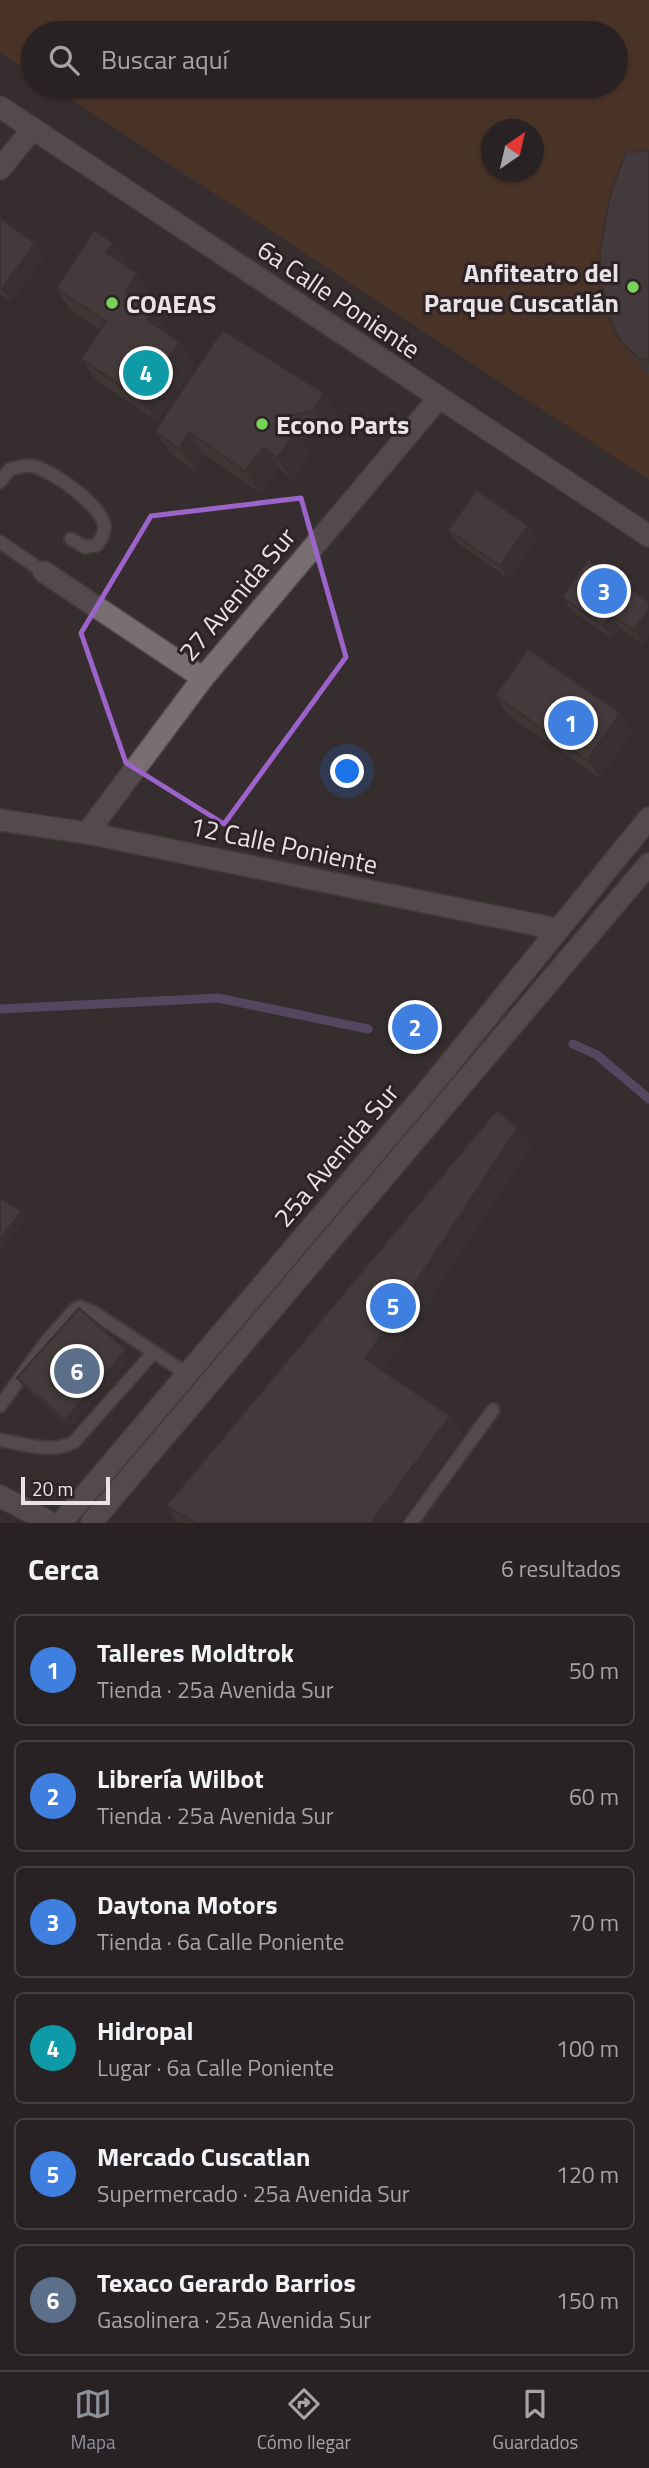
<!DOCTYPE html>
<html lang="es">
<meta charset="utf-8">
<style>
body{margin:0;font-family:"Titillium Web",sans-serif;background:#312a2c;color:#f1f3f6}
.compass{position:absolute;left:481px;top:119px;width:63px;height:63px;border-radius:50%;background:#292224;box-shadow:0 2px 5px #0004;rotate:34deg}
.scale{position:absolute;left:21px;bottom:18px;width:89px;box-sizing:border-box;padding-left:7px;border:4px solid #e9e3e5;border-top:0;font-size:19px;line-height:24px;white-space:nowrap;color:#e9e3e5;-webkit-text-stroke:5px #2d2326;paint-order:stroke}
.you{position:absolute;left:348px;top:772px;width:24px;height:24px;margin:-18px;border:5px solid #fff;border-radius:50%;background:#1a73e8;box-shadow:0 0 0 10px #1a73e833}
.badge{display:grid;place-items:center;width:46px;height:46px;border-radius:50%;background:#8c9099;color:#fff;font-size:23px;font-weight:700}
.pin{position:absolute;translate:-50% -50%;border:4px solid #fff;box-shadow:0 2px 7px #0006}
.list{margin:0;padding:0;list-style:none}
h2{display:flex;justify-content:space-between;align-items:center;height:91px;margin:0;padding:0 28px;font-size:30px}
h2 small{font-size:23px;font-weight:400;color:#a5a4a6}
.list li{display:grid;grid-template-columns:46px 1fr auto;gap:21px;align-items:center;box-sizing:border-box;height:112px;margin:0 14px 14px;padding:0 14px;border:2px solid #453f41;border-radius:10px}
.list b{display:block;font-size:26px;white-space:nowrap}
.list p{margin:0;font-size:23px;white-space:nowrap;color:#a5a4a6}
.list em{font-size:23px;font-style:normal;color:#a5a4a6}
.icon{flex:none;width:38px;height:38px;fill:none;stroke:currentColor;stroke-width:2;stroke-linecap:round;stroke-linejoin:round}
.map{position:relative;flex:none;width:649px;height:1523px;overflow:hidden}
.search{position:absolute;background:#292224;box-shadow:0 2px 5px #0004;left:21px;right:21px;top:21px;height:77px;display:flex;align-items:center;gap:18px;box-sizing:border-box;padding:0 24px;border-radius:38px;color:#a5a4a6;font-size:26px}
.sheet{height:847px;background:#292224}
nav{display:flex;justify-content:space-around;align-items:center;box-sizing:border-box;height:98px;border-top:2px solid #453f41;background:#292224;font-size:19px;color:#a5a4a6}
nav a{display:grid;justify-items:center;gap:4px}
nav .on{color:#8c9099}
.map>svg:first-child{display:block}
.green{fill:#613a1e;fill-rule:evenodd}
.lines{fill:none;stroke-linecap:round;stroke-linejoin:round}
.stream{stroke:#78649a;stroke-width:9}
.service-casing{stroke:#534b4d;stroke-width:16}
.minor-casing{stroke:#534b4d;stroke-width:24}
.tertiary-casing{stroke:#534b4d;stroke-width:24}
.service{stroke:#796e71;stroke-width:12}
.minor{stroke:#796e71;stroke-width:21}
.tertiary{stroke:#796e71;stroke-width:21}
.wall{fill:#49403f}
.shaded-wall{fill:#3c3433}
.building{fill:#554a49;stroke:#3c3433;stroke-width:2}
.marked{fill:none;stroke:#9c63ca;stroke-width:5;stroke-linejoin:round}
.poi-dot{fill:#77d259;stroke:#2d2326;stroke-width:2.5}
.labels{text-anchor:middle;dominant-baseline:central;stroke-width:6;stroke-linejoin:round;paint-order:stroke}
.poi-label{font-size:26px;font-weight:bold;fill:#e9e3e5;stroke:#2d2326;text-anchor:start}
.street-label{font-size:26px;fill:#e9e3e5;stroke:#2d2326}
</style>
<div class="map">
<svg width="649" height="1523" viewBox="0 0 649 1523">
<rect width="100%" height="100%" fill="#372d30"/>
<path class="green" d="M0,0H649V480L51,86H616V33H33V74L0,52ZM491,130H534V172H491Z"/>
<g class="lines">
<path class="stream" d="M0,1009L218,998L368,1029
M573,1044L597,1055L649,1099"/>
<defs>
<path id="service" d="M0,482L10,469C16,468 26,465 32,466C51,469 102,506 104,525C105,533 101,539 97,545L85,547L71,539
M0,542L44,572
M0,1406L45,1343L74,1310L80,1307L93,1312L187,1374
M0,1440C24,1444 51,1454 74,1442L154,1352
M411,1523L493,1410"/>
<path id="minor" d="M0,169L33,128
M44,572L203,678
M0,820L87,833L557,929
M87,833L203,678L438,399
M0,1496L51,1523"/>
<path id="tertiary" d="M0,107L649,536
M61,1523L428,1090L649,818
M91,1523L649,864"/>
</defs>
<use href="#service" class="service-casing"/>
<use href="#minor" class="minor-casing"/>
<use href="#tertiary" class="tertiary-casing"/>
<use href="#service" class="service"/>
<use href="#minor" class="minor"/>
<use href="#tertiary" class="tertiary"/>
</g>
<path class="wall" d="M649,151V375L644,372L633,357L617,335Z
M0,218L45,256L11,302L0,294Z
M113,243L129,265L128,267L137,273L153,296L147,305L154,310L169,333L168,334L195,364L157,421L97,381L81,359L100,330L71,311L56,289Z
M217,338L339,415L329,433L303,438L301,440L311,455L292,480L280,469L260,493L204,454L195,471L171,453L155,431Z
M528,526L538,539L509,579L458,543L448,530Z
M562,597L649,602V635L643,644L620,628L612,639L571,610Z
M495,696L633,731L600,778L508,715Z
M518,1128L531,1146L383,1371L463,1434L398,1523H178L166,1506Z
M126,1350L131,1357L70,1427L22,1385L17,1378Z"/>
<path class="shaded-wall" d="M35,243L45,256L11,302L2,289Z
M113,243L129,265L122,275L106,253Z
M137,273L153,296L142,314L126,291Z
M154,310L169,333L162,343L147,320Z
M179,342L195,364L157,421L141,399Z
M324,393L339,415L329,433L314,411Z
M287,416L303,438L301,440L311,455L292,480L277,458V428Z
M189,432L204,454L195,471L179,449Z
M264,447L280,469L260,493L245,471Z
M528,526L538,539L509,579L500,566Z
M649,609V635L643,644L634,630Z
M611,615L620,628L612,639L603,626Z
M620,713L633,731L600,778L587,760Z
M518,1128L531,1146L378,1378L365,1359Z
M22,1211L27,1218L0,1252V1239Z
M126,1350L131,1357L70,1427L65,1420Z
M450,1416L463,1434L398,1523H371Z"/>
<path class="building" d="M649,151V360L641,359L628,349L617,335L605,304L601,277L600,252L610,196L626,152Z
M0,218L35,243L2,289L0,288Z
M94,230L113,243L106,253L137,273L126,291L154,310L147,320L179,342L141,399L81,359L106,321L56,289Z
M224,331L324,393L314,411L287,416L277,428L295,432L277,458L264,447L245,471L189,432L179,449L155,431L217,338Z
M477,490L528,526L500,566L448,530Z
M588,560L649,602V609L634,630L611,615L603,626L562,597Z
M528,649L620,713L587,760L495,696Z
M497,1110L518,1128L365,1359L450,1416L371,1523H196L166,1506Z
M0,1198L22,1211L0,1239Z
M79,1308L126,1350L65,1420L17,1378Z"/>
<path d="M0 0H649V1523H0ZM301,498L346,657L224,824L126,763L81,633L151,516Z" fill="#372d30" fill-opacity=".55" fill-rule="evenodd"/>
<path class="marked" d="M301,498L346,657L224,824L126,763L81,633L151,516Z"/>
<g class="poi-dot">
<circle cx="633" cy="287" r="7"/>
<circle cx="112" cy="303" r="7"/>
<circle cx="262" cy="424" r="7"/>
</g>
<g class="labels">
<g class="poi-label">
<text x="619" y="272" text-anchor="end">Anfiteatro del<tspan x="619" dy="30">Parque Cuscatlán</tspan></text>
<text x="126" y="303">COAEAS</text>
<text x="276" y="424">Econo Parts</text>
</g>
<g class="street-label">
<text transform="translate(339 299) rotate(34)">6a Calle Poniente</text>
<text transform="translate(237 594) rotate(-50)">27 Avenida Sur</text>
<text transform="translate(284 845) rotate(12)">12 Calle Poniente</text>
<text transform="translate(336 1155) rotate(-50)">25a Avenida Sur</text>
</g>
</g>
</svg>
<svg class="compass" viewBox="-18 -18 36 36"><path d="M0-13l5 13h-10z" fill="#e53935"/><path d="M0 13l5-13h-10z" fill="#a5a4a6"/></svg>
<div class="scale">20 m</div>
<div class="you"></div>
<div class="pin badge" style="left:571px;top:723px;background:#3f7fe0">1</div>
<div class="pin badge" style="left:415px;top:1027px;background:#3f7fe0">2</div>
<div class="pin badge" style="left:604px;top:591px;background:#3f7fe0">3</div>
<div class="pin badge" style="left:146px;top:373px;background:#0f9aa8">4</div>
<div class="pin badge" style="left:393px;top:1306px;background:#3f7fe0">5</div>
<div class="pin badge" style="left:77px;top:1371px;background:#5c6f8a">6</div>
<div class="search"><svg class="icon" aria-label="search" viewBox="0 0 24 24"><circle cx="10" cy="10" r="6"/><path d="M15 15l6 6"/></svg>Buscar aquí</div>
</div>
<section class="sheet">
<h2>Cerca<small>6 resultados</small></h2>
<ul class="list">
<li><span class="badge" style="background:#3f7fe0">1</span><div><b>Talleres Moldtrok</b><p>Tienda · 25a Avenida Sur</p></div><em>50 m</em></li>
<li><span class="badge" style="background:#3f7fe0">2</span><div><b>Librería Wilbot</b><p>Tienda · 25a Avenida Sur</p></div><em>60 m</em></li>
<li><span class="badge" style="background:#3f7fe0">3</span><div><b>Daytona Motors</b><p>Tienda · 6a Calle Poniente</p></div><em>70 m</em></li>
<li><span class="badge" style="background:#0f9aa8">4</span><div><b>Hidropal</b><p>Lugar · 6a Calle Poniente</p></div><em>100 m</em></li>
<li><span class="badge" style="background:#3f7fe0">5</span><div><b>Mercado Cuscatlan</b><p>Supermercado · 25a Avenida Sur</p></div><em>120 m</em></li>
<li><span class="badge" style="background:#5c6f8a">6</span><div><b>Texaco Gerardo Barrios</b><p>Gasolinera · 25a Avenida Sur</p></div><em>150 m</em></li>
</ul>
</section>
<nav>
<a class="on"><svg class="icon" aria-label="map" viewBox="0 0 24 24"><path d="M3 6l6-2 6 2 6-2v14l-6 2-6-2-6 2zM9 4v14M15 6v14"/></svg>Mapa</a>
<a><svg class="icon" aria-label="directions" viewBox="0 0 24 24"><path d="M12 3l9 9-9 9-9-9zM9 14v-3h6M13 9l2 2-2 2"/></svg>Cómo llegar</a>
<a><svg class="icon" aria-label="saved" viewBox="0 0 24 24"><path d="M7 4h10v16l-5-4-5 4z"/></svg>Guardados</a>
</nav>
